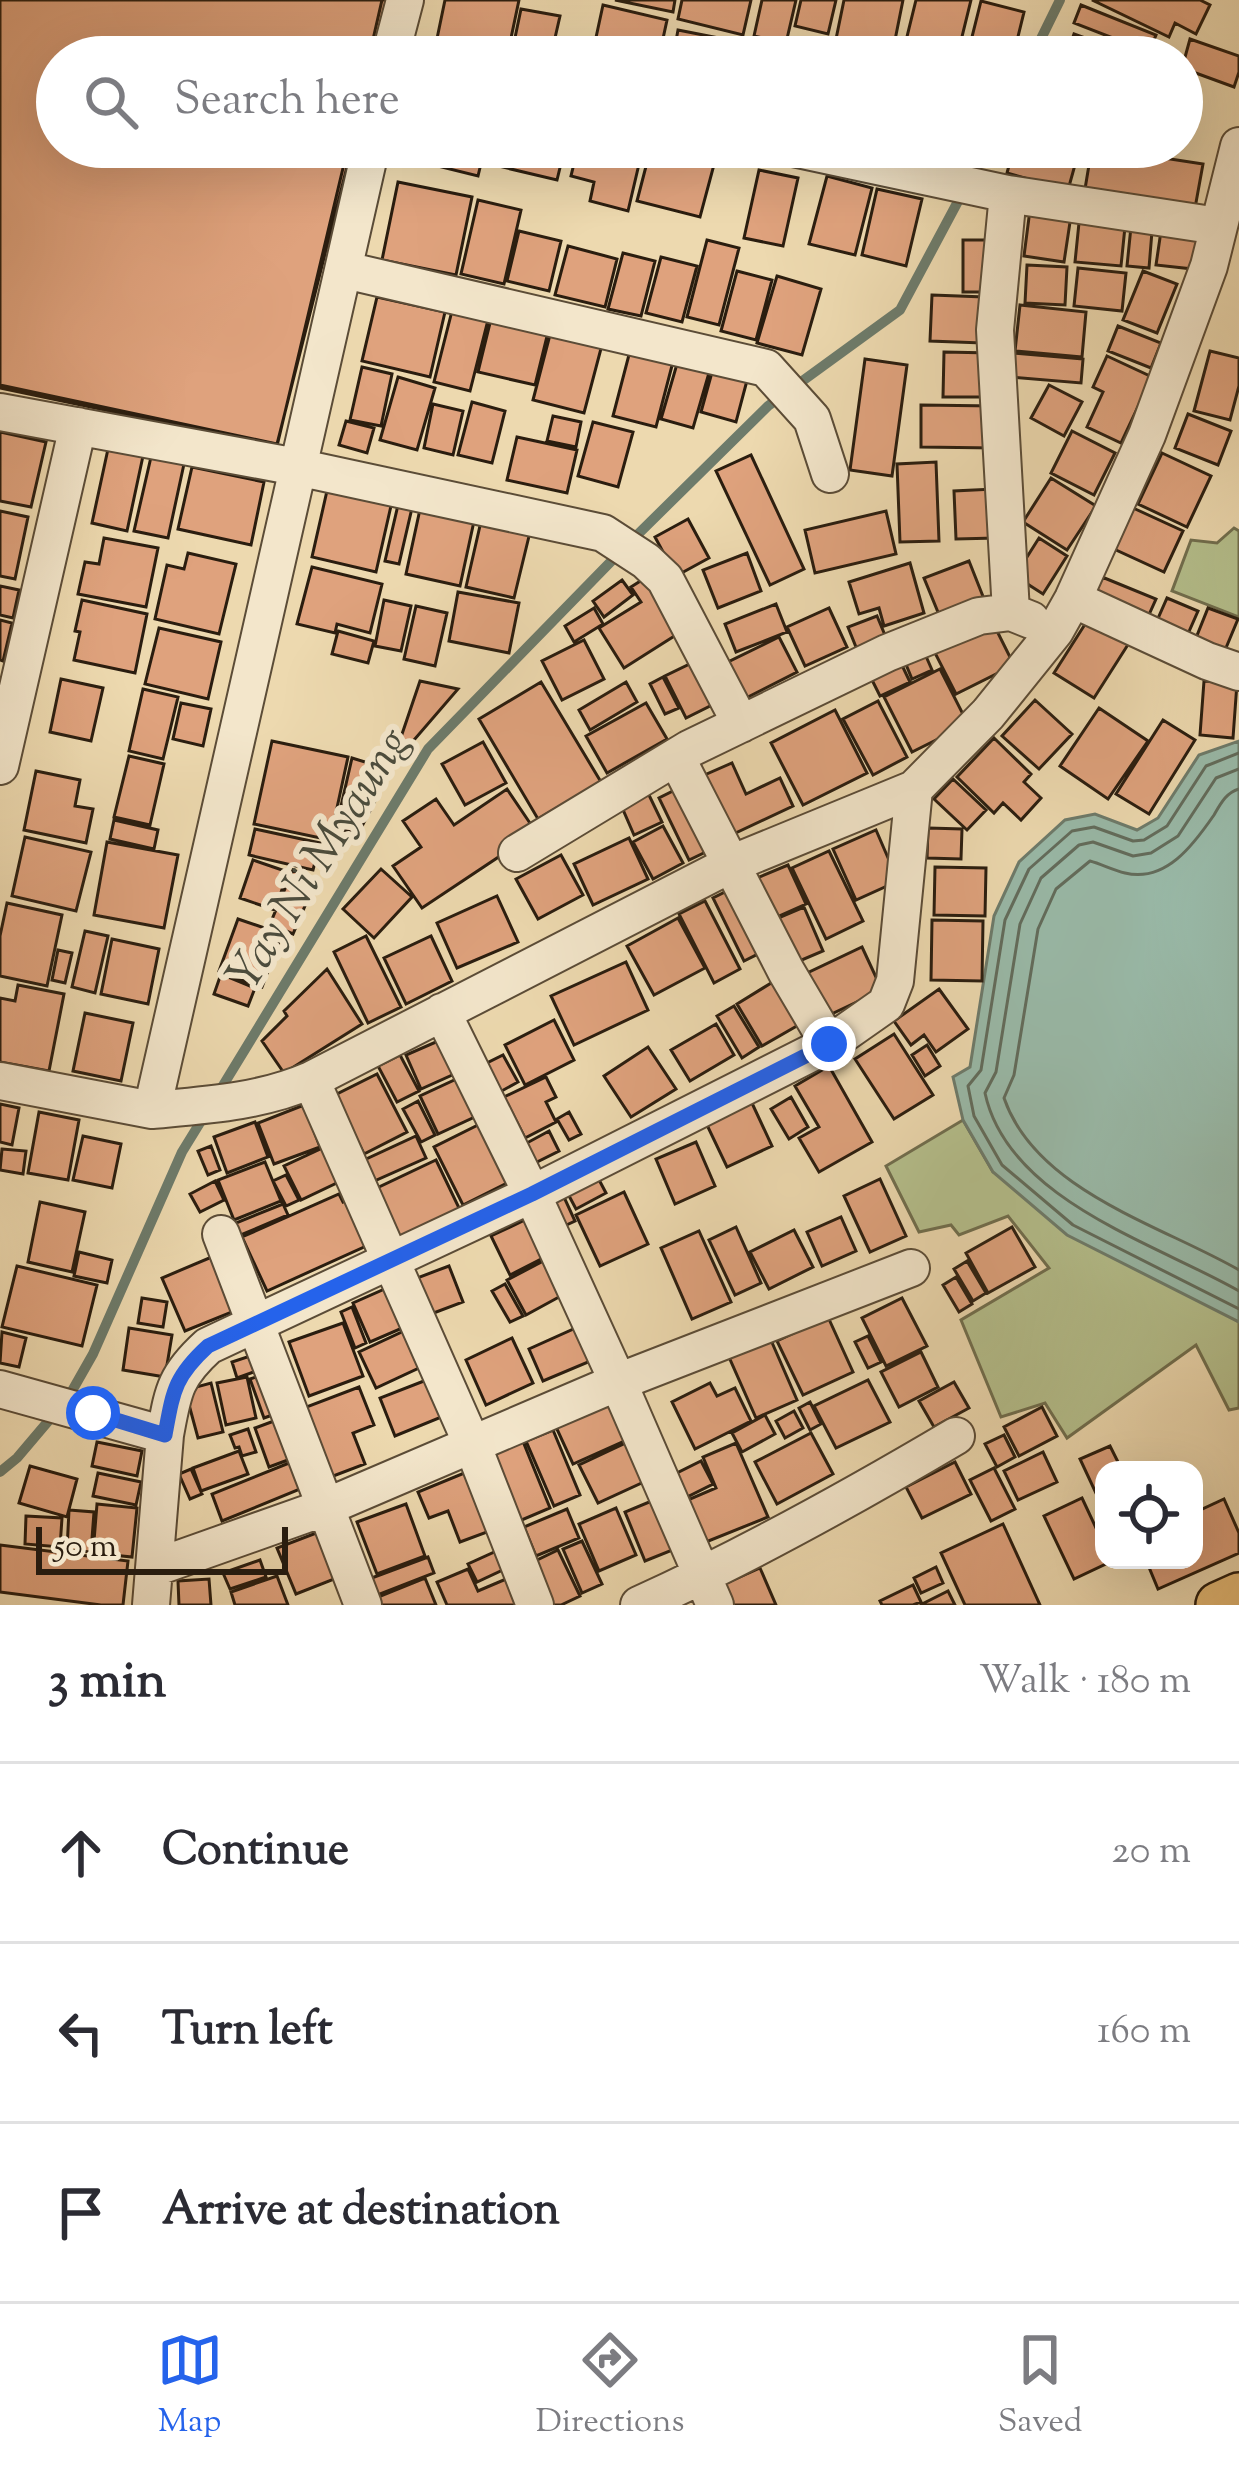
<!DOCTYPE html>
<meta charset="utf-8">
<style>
body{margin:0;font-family:"Sorts Mill Goudy",serif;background:#f7f7f7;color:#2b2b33}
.controls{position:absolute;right:36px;bottom:36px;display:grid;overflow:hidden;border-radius:24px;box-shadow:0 12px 48px #0002}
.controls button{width:108px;height:108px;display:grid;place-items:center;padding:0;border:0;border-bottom:3px solid #e1e1e2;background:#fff;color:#2b2b33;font:60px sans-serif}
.scale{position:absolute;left:36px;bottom:30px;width:252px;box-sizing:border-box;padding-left:12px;border:6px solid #2a1d0f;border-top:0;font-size:33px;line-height:42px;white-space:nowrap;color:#2a1d0f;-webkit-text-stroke:9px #f3e6cb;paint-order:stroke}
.stop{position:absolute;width:36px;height:36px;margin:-27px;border:9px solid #2563eb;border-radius:50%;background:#fff}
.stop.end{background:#2563eb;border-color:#fff;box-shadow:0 3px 12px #0008}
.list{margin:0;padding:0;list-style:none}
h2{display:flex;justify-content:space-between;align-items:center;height:156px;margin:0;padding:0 48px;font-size:51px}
h2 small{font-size:39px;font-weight:400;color:#7c7c81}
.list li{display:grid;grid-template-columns:78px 1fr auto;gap:36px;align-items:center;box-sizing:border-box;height:180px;padding:0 48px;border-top:3px solid #e1e1e2}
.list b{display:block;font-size:45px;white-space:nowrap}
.list em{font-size:39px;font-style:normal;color:#7c7c81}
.icon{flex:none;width:66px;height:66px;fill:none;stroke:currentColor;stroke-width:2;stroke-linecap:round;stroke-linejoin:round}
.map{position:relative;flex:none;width:1239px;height:1605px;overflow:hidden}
.search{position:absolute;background:#fff;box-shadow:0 12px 48px #0002;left:36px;right:36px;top:36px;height:132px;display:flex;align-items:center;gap:30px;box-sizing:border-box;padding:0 42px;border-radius:66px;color:#7c7c81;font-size:45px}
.sheet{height:696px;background:#fff}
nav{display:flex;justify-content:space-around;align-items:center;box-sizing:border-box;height:168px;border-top:3px solid #e1e1e2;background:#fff;font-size:33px;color:#7c7c81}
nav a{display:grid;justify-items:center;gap:6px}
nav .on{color:#2563eb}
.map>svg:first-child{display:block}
.green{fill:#b5c08d;stroke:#706e4e;stroke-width:3}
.water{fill:#99baa9;stroke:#6d7b6b;stroke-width:3}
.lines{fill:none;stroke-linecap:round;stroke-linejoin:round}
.shore{stroke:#626c5c;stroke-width:3}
.stream{stroke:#6d7b6b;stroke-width:10}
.building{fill:#dfa27d;stroke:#2a1d0f;stroke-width:3}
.minor-casing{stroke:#5b4c37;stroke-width:40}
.major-casing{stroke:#2a1d0f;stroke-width:50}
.minor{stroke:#f3e6cb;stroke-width:36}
.major{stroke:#e6bc78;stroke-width:45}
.route{stroke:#2563eb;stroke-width:15}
.labels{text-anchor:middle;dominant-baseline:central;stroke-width:12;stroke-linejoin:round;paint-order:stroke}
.water-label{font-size:48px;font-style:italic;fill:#4b4c3d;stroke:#f3e6cb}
</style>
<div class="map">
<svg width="1239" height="1605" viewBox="0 0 1239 1605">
<rect width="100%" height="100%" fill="#edd9af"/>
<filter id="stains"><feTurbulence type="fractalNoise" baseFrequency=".00167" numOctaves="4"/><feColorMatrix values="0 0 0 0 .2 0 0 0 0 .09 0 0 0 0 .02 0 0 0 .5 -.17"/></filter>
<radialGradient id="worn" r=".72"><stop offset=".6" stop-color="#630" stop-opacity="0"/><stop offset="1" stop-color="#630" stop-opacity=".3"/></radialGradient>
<path class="green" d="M1234,528L1239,531V617L1172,591L1191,540L1217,543Z
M963,1120L993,1172L1239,1322V1408L1229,1410L1196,1345L1067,1438L1045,1403L1001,1417L961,1320L1049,1268L1008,1216L959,1235L951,1225L919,1232L886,1166Z"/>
<path class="water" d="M1239,741V1322L1067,1235L993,1172L963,1120L953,1077L970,1067L994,916L1019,862L1065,820L1095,814L1137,830L1158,818L1199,755Z"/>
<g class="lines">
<path class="shore" d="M1239,753L1206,766L1167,826L1144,840L1133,841L1094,827L1072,831L1029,869L1005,920L981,1070L968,1086L974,1116L1002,1165L1073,1225L1239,1309
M1239,769L1216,778L1178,836L1151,853L1133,856L1093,842L1079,845L1041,878L1020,924L996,1072L985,1093C1008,1200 1155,1243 1239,1291
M1239,789C1226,793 1221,803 1214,815C1194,844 1166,883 1125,873C1113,870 1101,864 1090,861L1056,889L1038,929L1014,1075L1004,1098C1036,1191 1161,1225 1239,1270"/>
<path class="stream" d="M1032,57L1060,0
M219,1092L428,749L628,544L768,406L900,310L987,147
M68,1398L93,1354L182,1152L206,1113
M0,1472L17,1458L56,1412"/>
</g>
<path class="building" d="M0,0H382L369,57H57V147H348L277,446L0,388Z
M0,0H390L375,57H57V147H352L277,444L0,385Z
M445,0H519L507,57H452L434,53Z
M615,0H675L673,12Z
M682,0H751L743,35L678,19Z
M762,0H796L786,43L754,36Z
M801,0H836L828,34L795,26Z
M844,0H903L893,50L836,39Z
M916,0H971L957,57H920L903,53Z
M1092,0H1200L1210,5L1196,34L1175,23L1169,37Z
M981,1L1024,12L1013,57H985L968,53Z
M603,5L667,20L659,57L592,56Z
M1081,5L1156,35L1149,52L1074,23Z
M521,9L560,16L555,38L583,43L581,57H511Z
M678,30L734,41L731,57H673Z
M1074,34L1127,53L1125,57H1066Z
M1190,39L1239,56V72L1234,87L1182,68Z
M416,147H485L478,176L413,160Z
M498,147H565L557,180L494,165Z
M578,147H643L628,211L590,201L594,182L571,176Z
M651,147L715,161L700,217L637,201Z
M1014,147H1080L1068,190L1007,173Z
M1092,147L1203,164L1195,208L1085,189Z
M759,170L798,178L783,246L744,238Z
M827,176L872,188L855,255L809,244Z
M398,182L472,197L456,275L382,260Z
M877,189L922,199L906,266L862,255Z
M478,200L521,210L504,284L461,274Z
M1031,202L1072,209L1064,262L1024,256Z
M1080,213L1126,217L1121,266L1075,262Z
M1132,217L1153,219L1149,268L1127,266Z
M519,231L561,241L549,291L507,281Z
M1161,231L1198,235L1193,269L1156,265Z
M707,240L739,248L719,325L687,317Z
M963,240H990V292H963Z
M568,246L617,259L605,307L555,295Z
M623,253L655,261L641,316L608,309Z
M661,257L697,266L682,322L646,313Z
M1027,265L1067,267L1065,305L1025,303Z
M1078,268L1126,273L1122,311L1074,306Z
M737,271L772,280L756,340L721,331Z
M1143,271L1177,284L1157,333L1123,320Z
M777,276L821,289L802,355L757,343Z
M932,295L984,297L982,343L930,341Z
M377,297L445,312L430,377L362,361Z
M1020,305L1086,312L1082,357L1015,351Z
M453,307L489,316L470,391L434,382Z
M492,315L549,328L535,385L478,372Z
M1118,326L1161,343L1151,368L1108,351Z
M552,327L603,341L584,413L533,400Z
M631,347L674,358L656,427L613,416Z
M1210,351L1239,358V386L1230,420L1194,411Z
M944,352L991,353L990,397H943Z
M1012,353L1083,359L1081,383L1009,377Z
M1107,356L1152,377L1121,443L1087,427L1103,392L1093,387Z
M679,357L711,366L693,428L661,419Z
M865,359L907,365L892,476L850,470Z
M714,365L749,373L736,422L701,412Z
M362,367L392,374L381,426L350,420Z
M398,377L435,388L417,450L380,440Z
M1049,385L1082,402L1064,436L1031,418Z
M472,402L505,411L492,463L458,455Z
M433,404L463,411L453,455L424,448Z
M921,405L994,406V448L921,447Z
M1188,414L1231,431L1218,465L1175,448Z
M553,416L581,422L576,447L547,441Z
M346,421L374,428L367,453L339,445Z
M593,422L633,432L618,487L578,476Z
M1072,431L1115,453L1094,495L1051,473Z
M0,432L46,442L31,507L0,501Z
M517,437L577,450L567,493L507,480Z
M108,449L143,456L127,531L92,523Z
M1162,453L1211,476L1187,527L1138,504Z
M751,455L804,569L770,585L716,471Z
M151,457L184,464L168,538L134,531Z
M936,462L939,541L900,542L897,464Z
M192,467L264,482L251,545L178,529Z
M1051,478L1096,506L1067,550L1023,522Z
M329,482L393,497L376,572L312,557Z
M994,489L996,538L956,539L954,491Z
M422,500L476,512L460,586L406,574Z
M398,505L412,508L399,564L385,561Z
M1133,508L1183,531L1164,572L1114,549Z
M0,511L28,517L15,579L0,576Z
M886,511L896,554L815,573L805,530Z
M482,517L531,528L514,598L466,587Z
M688,519L709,558L676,576L655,537Z
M104,538L158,548L146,607L78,594L85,562L99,564Z
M1039,538L1067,556L1043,594L1015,576Z
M188,553L236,564L219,634L155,619L167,565L184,569Z
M747,553L761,591L718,608L703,570Z
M969,561L984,599L940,617L924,578Z
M910,563L924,613L884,626L879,608L859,614L849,582Z
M312,567L382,584L370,633L337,624L335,633L297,624Z
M653,573L687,628L624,668L599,628L641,602L631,587Z
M1102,577L1156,599L1147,619L1094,597Z
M622,580L633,595L604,617L593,601Z
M0,586L19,590L13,618L0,615Z
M458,592L519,603L509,653L449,641Z
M1167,598L1198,611L1187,636L1156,623Z
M82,600L147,614L135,673L74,660L80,632L75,631Z
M384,600L411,606L401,651L375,646Z
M776,604L787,632L736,652L725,624Z
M416,606L447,613L435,666L404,659Z
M594,608L603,624L574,642L565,626Z
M829,608L847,647L805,666L787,627Z
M1208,608L1238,619L1223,655L1194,643Z
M877,616L887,640L858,652L848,627Z
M1089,618L1129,643L1094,698L1054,673Z
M0,620L12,623L3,661L0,660Z
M992,621L1014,665L956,694L934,651Z
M159,628L221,642L208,699L145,684Z
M338,631L374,641L368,663L332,654Z
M779,637L797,672L744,699L726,663Z
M584,640L604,679L562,700L542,661Z
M925,654L932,670L912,679L905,662Z
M702,658L722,700L686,718L665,676Z
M899,659L910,682L880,696L869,674Z
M940,669L968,724L912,752L884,697Z
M663,677L679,708L665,714L650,684Z
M61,679L103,688L91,741L50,732Z
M420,681L458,689L408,747L399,743Z
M1204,681L1237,683L1233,738L1200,735Z
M541,682L601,782L538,819L479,719Z
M626,682L637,702L590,730L579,710Z
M143,689L178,697L163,759L129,751Z
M1035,700L1072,734L1039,769L1002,736Z
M878,701L907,757L873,775L843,719Z
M181,703L211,709L203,746L173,739Z
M646,703L667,739L607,773L586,736Z
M1099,708L1148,741L1108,799L1060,766Z
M835,710L867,773L803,805L771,743Z
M1163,720L1195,740L1149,814L1116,794Z
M994,738L1031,774L1024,782L1041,798L1021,820L1003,803L994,813L957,777Z
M272,741L348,757L330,840L254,824Z
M483,742L506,783L465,805L442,764Z
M129,756L164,764L150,825L114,817Z
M352,758L391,770L358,834L336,828Z
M732,763L746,794L780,778L793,806L727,837L700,777Z
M36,771L80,780L75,806L93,809L86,843L24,830Z
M953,779L986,810L967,830L934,799Z
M685,785L716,847L689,860L659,798Z
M507,789L536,832L422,908L393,866L421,847L403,821L436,799L454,825Z
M648,793L662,822L634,835L621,805Z
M114,820L158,830L154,849L110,839Z
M663,826L683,863L653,879L633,842Z
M928,828L962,829L961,859L927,858Z
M255,829L320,843L313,870L249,855Z
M876,830L898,881L856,900L833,849Z
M25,837L91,852L76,911L12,896Z
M629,838L648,879L593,905L574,864Z
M107,842L178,855L164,928L94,915Z
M829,851L863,921L826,939L792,868Z
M561,855L583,895L538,919L516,879Z
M253,860L288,872L275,910L240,898Z
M788,865L806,904L770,920L752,880Z
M935,867L986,868L985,916L934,915Z
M381,869L412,897L374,938L343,909Z
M293,870L316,880L293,934L270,924Z
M737,886L768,949L744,961L713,898Z
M497,896L518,942L457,968L437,923Z
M705,901L740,969L714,983L679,914Z
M7,903L62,915L47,986L0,976V936Z
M804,907L823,951L790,965L771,921Z
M678,918L705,968L654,995L627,946Z
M238,919L282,934L262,987L219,971Z
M932,920L983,921L982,981L931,980Z
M85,931L108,936L95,993L72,987Z
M366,936L401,1007L368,1023L334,952Z
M431,936L452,981L406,1004L384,958Z
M112,939L159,949L148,1004L101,994Z
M862,947L882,990L823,1018L803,975Z
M58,950L72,953L65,983L52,980Z
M626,962L648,1010L574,1045L551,996Z
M327,969L362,1024L284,1073L262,1041L287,1016L284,1011Z
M221,974L255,988L248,1006L214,994Z
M776,980L802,1023L762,1046L737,1004Z
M18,985L64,994L49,1071L0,1062V998L15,1001Z
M939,989L968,1029L936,1052L924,1035L911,1045L894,1021Z
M734,1006L759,1047L742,1058L717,1016Z
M85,1013L133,1023L121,1081L73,1071Z
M554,1020L574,1060L525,1085L505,1045Z
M716,1024L734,1055L690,1081L671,1050Z
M894,1034L933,1095L894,1119L855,1059Z
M445,1038L461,1071L421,1089L406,1055Z
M927,1045L940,1066L925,1076L912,1055Z
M648,1047L676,1089L631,1117L604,1076Z
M400,1055L419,1091L397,1102L378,1066Z
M503,1055L518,1082L498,1093L483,1065Z
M829,1066L872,1142L819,1172L799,1138L819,1127L795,1086Z
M377,1074L407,1132L364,1154L335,1095Z
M463,1076L481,1114L438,1134L420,1096Z
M546,1077L556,1097L546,1102L556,1122L525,1138L504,1097Z
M791,1097L808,1127L789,1139L771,1109Z
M418,1101L435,1135L421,1142L403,1109Z
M751,1101L772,1146L727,1167L706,1123Z
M0,1104L19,1108L12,1145L0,1142Z
M304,1105L320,1147L274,1164L258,1123Z
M39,1112L79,1120L68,1180L28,1173Z
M569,1112L581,1134L569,1140L557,1119Z
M255,1122L268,1157L227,1173L214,1137Z
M480,1124L509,1182L463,1205L434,1147Z
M549,1131L559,1151L535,1163L525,1144Z
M83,1136L121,1144L112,1188L73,1180Z
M416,1136L426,1158L372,1182L362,1161Z
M696,1142L715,1186L675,1204L656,1159Z
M329,1145L345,1179L301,1200L284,1166Z
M211,1146L220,1170L208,1175L198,1151Z
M2,1149L26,1151L23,1174L0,1170Z
M436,1160L460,1210L400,1238L377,1188Z
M265,1162L281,1201L234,1220L218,1180Z
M286,1175L299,1200L286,1206L273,1181Z
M597,1176L606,1193L576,1209L567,1192Z
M880,1179L906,1236L870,1252L844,1196Z
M215,1181L224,1200L200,1212L190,1194Z
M624,1192L648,1244L600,1266L576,1215Z
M339,1194L343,1202L354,1197L375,1242L267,1291L242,1237Z
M564,1197L575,1221L562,1227L551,1202Z
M40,1202L85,1212L72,1272L28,1262Z
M283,1204L288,1215L236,1237L231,1225Z
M841,1217L856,1251L822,1266L807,1232Z
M527,1219L545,1257L510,1275L491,1236Z
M736,1227L761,1283L735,1295L709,1240Z
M1012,1227L1035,1267L988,1293L966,1253Z
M794,1230L813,1267L769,1289L750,1252Z
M699,1231L731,1302L692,1319L661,1248Z
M79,1252L112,1260L107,1283L74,1276Z
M214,1256L237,1310L185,1331L162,1278Z
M551,1257L570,1291L526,1315L507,1280Z
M967,1261L986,1293L973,1301L954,1269Z
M17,1266L97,1285L82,1346L2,1327Z
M449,1266L463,1302L431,1314L417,1278Z
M956,1277L972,1304L959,1312L943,1285Z
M396,1284L414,1323L370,1342L353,1303Z
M505,1284L523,1316L510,1322L492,1291Z
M142,1298L167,1302L163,1327L138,1323Z
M902,1298L927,1346L886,1366L862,1318Z
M352,1307L366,1343L355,1348L341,1312Z
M828,1317L853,1372L803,1395L777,1341Z
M343,1323L363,1376L309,1396L289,1342Z
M578,1327L593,1360L543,1381L529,1349Z
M129,1328L172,1335L165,1377L123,1370Z
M404,1331L421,1367L376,1388L359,1352Z
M767,1331L797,1400L756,1418L725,1348Z
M2,1332L26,1338L19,1367L0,1363Z
M868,1336L881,1362L868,1368L855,1342Z
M512,1338L533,1383L486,1405L466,1360Z
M921,1352L938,1387L899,1407L881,1372Z
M253,1355L259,1370L237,1378L232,1362Z
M265,1374L278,1413L264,1418L250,1379Z
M247,1377L256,1418L226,1425L217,1383Z
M429,1379L444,1416L395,1436L380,1398Z
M868,1380L890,1422L836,1448L814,1406Z
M954,1382L969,1408L934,1427L919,1401Z
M211,1383L223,1432L198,1438L185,1390Z
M710,1383L717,1396L735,1388L751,1421L695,1449L672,1402Z
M359,1387L374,1425L353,1433L365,1464L328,1478L301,1409Z
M614,1401L631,1438L573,1464L556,1427Z
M810,1402L821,1424L810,1430L799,1408Z
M1042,1407L1057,1436L1019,1456L1004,1427Z
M794,1411L803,1428L785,1438L776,1421Z
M765,1415L775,1434L742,1452L732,1433Z
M282,1418L296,1457L269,1467L255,1428Z
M248,1429L256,1452L242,1456L239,1447L235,1448L230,1435Z
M553,1430L580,1495L554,1506L526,1441Z
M811,1433L833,1474L777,1504L755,1462Z
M1004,1435L1015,1457L997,1467L985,1444Z
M522,1439L550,1508L517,1522L489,1452Z
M630,1441L648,1480L598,1503L579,1465Z
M97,1442L142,1451L137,1476L92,1466Z
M736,1443L768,1517L701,1544L683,1502L716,1488L703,1457Z
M1110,1446L1122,1470H1104V1503L1101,1504L1080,1459Z
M239,1451L248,1474L201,1491L193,1468Z
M1043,1452L1057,1482L1018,1500L1004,1471Z
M294,1461L305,1487L222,1521L212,1494Z
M701,1461L713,1484L683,1499L671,1476Z
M955,1462L971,1494L922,1518L906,1487Z
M30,1466L77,1479L67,1517L19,1503Z
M994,1468L1015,1509L991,1521L970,1480Z
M191,1469L202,1494L190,1499L179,1474Z
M474,1469L498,1528L460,1542L448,1511L429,1518L418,1492Z
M98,1473L141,1482L136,1505L93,1496Z
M1082,1498L1104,1545V1560L1112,1561L1074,1579L1044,1516Z
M1224,1499L1239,1533V1553L1158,1589L1146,1560H1194V1513Z
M654,1500L675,1549L645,1561L625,1512Z
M97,1504L137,1508L132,1557L93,1553Z
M406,1504L425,1556L377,1574L357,1522Z
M616,1508L636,1555L599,1571L579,1524Z
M567,1509L579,1538L536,1556L524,1527Z
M69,1510L94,1512L91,1552L67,1550Z
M26,1516L62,1518L60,1547L25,1544Z
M1003,1524L1040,1605H965L941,1553Z
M324,1530L342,1576L296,1594L277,1548Z
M582,1541L602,1584L582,1593L563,1549Z
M0,1545L128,1561L123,1605H101L0,1592Z
M501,1549L509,1567L477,1582L468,1564Z
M558,1550L580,1596L561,1605H551L531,1563Z
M428,1557L434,1573L375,1596L369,1579Z
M260,1560L266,1577L230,1589L223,1573Z
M936,1567L943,1583L921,1593L914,1578Z
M760,1568L776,1605H728L720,1586Z
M468,1569L478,1591L506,1579L517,1605H447L437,1582Z
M277,1576L288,1605H235L231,1592Z
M425,1578L436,1605H381L378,1597Z
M209,1579L211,1605H179L178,1581Z
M913,1585L921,1602L913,1605H882L880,1601Z
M948,1591L955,1605H920Z"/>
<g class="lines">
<defs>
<path id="minor" d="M390,57L405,0
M788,147L1008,194L1218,226
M1008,194L995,330L1011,612L1031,620
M345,270L766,368L812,419L830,474
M0,412L297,467L603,533L646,561L665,579L741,724
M1073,599L1207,661L1239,672
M676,757L786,971L829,1044
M0,766L78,426
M517,853L689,749L887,653L979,616L1011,612
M442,1012L532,1194L618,1382L715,1605
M311,1080L472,1444L535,1605
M0,1081L152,1110L371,147
M152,1110C207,1105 260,1102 311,1080L731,864L914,789L988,714L1055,631L1073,599L1147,435L1209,266L1239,146
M221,1234L363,1605
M0,1389L165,1435L151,1605
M165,1435C173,1392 174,1377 208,1346L532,1194L829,1044L886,1004L895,981L914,789
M154,1568L326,1507L618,1382L911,1268
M639,1605C749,1555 853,1497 956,1436"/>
<path id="major" d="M1219,1605L1239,1596"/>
</defs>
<use href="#minor" class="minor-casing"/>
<use href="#major" class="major-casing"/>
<use href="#minor" class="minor"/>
<use href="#major" class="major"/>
</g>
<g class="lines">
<path class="route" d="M93,1413L165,1435C173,1392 174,1377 208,1346L532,1194L829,1044"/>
</g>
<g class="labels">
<g class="water-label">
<text transform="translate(321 860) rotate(-58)">Yay Ni Myaung</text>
</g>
</g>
<rect width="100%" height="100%" filter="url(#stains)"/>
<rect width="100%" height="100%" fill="url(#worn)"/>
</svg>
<div class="controls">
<button><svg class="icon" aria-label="locate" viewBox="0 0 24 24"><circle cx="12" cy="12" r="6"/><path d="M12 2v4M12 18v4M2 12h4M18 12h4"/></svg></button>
</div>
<div class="scale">50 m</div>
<div class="stop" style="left:93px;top:1413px"></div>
<div class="stop end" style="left:829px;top:1044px"></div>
<div class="search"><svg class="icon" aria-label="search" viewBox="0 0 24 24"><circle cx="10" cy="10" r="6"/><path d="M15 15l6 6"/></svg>Search here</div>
</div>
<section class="sheet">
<h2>3 min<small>Walk · 180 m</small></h2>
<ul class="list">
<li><svg class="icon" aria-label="ahead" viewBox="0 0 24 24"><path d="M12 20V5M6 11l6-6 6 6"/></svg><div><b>Continue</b></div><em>20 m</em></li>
<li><svg class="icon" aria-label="left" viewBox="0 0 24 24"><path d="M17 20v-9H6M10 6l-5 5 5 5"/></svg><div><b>Turn left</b></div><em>160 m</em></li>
<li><svg class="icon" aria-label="arrive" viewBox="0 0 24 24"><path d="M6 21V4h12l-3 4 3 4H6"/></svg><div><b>Arrive at destination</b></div></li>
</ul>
</section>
<nav>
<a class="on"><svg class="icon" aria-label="map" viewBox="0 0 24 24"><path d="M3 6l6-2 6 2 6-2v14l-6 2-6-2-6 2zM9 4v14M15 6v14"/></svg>Map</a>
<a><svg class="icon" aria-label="directions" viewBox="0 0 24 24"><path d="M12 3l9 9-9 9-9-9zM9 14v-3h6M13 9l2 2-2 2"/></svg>Directions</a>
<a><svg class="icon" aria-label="saved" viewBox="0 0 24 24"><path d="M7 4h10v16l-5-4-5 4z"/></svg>Saved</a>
</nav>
